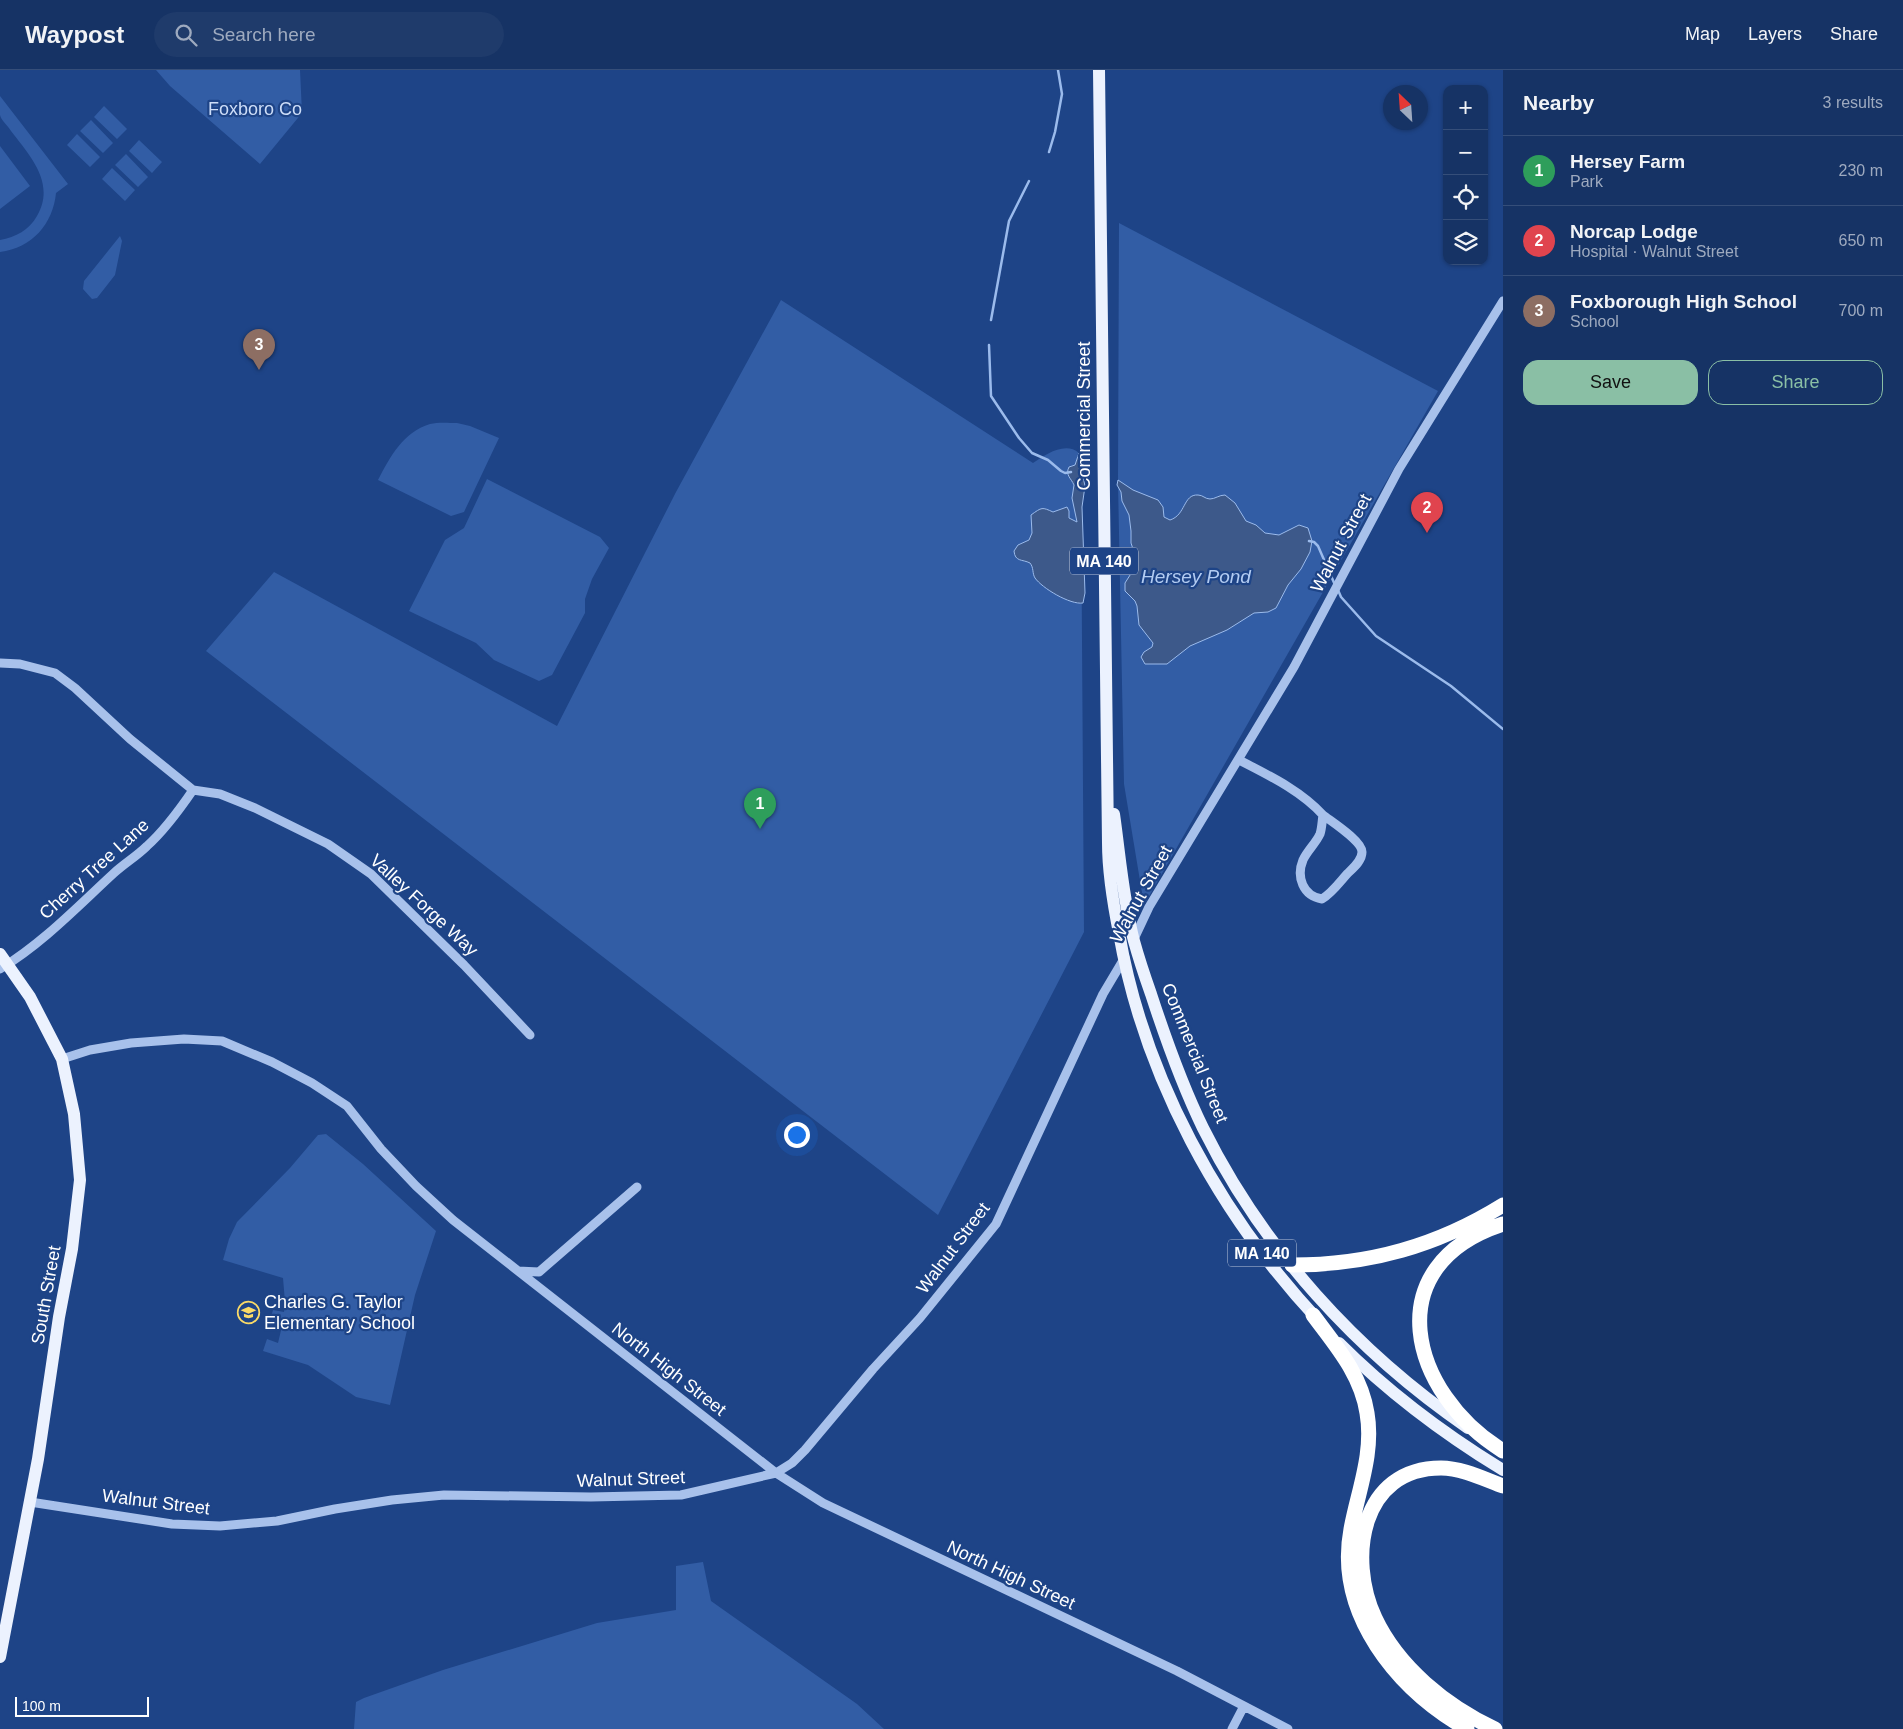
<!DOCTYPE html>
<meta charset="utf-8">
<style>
body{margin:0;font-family:Arial,sans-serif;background:#1f3b6b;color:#f1f3f6}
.controls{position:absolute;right:15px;top:15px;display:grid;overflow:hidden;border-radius:10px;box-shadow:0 1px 4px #0004}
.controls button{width:45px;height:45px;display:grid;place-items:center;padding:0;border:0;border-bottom:1px solid #354e79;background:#163365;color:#f1f3f6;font:25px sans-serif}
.compass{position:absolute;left:1383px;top:15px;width:45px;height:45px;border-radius:50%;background:#163365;box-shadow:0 1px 4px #0004;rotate:335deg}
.scale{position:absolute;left:15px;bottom:12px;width:134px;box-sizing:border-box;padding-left:5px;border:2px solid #fff;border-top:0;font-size:14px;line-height:18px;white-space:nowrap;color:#fff;-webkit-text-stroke:4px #1e4487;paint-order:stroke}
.you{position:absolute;left:796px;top:1064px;width:18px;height:18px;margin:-12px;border:4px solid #fff;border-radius:50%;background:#1a73e8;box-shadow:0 0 0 8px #1a73e833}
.badge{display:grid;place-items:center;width:32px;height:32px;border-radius:50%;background:#8abfa5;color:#fff;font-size:16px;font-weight:700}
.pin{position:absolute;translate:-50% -41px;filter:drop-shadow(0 1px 2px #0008)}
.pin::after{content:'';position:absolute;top:26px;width:18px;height:15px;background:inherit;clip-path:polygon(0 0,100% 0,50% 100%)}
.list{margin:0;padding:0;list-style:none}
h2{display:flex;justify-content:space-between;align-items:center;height:65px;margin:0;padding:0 20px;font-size:21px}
h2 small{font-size:16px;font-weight:400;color:#9eaabf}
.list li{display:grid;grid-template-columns:32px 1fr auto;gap:15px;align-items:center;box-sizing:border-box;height:70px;padding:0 20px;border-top:1px solid #354e79}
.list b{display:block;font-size:19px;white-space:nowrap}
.list p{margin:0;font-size:16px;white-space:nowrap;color:#9eaabf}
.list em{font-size:16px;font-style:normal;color:#9eaabf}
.actions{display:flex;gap:10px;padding:15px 20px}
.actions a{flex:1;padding:11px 0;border:1px solid #8abfa5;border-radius:15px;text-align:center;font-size:18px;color:#8abfa5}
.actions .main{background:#8abfa5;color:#111}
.icon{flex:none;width:28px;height:28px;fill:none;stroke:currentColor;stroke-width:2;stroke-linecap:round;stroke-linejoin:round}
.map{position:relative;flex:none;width:1503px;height:1659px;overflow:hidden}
header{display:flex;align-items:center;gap:30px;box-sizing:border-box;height:70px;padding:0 25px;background:#163365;border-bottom:1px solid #354e79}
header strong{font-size:24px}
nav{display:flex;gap:28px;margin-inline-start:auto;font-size:18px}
.search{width:350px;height:45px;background:#1f3b6b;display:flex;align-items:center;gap:12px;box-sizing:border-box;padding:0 18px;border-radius:28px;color:#9eaabf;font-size:19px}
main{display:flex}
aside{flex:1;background:#163365}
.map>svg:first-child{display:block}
.green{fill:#325da5}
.water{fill:#3d598a;stroke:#9bbbec}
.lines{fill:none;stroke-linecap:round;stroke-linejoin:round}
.stream{stroke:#9bbbec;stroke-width:2.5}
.minor{stroke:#a8c1eb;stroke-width:9}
.major{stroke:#ecf2fe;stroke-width:12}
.highway{stroke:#fff;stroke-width:15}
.labels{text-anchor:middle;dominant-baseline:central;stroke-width:4.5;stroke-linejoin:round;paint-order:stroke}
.shield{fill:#1e4487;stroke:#bcc7db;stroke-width:1}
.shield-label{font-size:16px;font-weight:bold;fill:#fff}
.park-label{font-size:18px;fill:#cdddf8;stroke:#1e4487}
.street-label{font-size:18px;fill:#fff;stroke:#1e4487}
.poi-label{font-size:18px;fill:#fff;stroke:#1e4487;text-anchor:start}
.water-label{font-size:19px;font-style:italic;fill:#b3ccf2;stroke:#1e4487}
</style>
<header>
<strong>Waypost</strong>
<div class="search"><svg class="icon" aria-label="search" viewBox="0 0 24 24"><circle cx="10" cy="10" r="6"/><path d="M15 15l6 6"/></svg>Search here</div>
<nav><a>Map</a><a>Layers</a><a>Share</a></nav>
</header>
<main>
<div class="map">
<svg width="1503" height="1659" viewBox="0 0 1503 1659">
<rect width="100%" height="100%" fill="#1e4487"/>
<path class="green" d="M156,0H300L302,43L260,94L170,16Z
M0,26L68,114L56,123C53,154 32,178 0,182V170C16,167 29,160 37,146C56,113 30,86 11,61C8,56 1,50 0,45C0,40 0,32 0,26Z
M104,36L127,59L117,69L94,47Z
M91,50L113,73L103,83L80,61Z
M77,64L100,87L90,97L67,75Z
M139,70L162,92L152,103L129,81Z
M0,76L30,116L0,139Z
M126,84L148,107L138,117L115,95Z
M112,98L135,120L125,131L102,109Z
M1119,153L1438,321L1144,835L1124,714L1118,413Z
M120,166L122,171L115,205L97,228L92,229L83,219L84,211Z
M781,230L1033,393C1045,385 1065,371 1079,383L1075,395L1070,396C1070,408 1072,416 1081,424L1084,862L938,1145L206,581L274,502L557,656L676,422Z
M457,353L470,356L499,368L464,442L451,446L378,410C390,387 403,362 430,354C438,352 449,353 457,353Z
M487,409L600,467L609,478L592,509L585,529V543L552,605L539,611L494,590L476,573L409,541L445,470L464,458Z
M326,1064L363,1094L436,1161L415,1225L390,1335L356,1327L308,1295L263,1281L267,1269L278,1273L283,1252L270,1250L273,1240L284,1242L285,1232L283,1208L223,1190L229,1169L237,1152L290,1098L318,1065Z
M703,1492L711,1531L857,1634L884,1659H354L356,1632L364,1628L443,1600L597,1553L676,1540V1496Z"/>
<path class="water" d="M1079,383L1086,387L1089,391L1082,402L1085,416L1082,437L1085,523L1083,533C1070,535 1042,518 1035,508C1032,503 1034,498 1030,493C1022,489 1015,492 1014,481L1018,475L1029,470L1032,463L1031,445C1042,437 1042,437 1053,442L1067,437L1069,441V448L1077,452L1072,428L1074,415C1071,408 1065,405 1069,397L1075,395Z
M1118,410L1133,420L1158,430L1163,437L1164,447L1170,450C1186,445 1183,424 1198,425C1203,425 1205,429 1210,429C1215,429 1219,425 1225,425L1235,433L1246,451L1256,455L1265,463L1279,465L1299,455L1308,458L1312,471L1310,482L1301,499L1288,515L1276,538L1268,542L1254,543L1227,560L1190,576L1167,594H1145L1141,587L1144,582L1152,577L1153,573L1139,555L1137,536L1135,531L1125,521V513L1132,502L1134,482L1131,473V461L1129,445L1122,431L1121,422L1117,415Z"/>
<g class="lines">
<path class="stream" d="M1049,82L1055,62L1062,24L1058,0
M991,250L1009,151L1029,111
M989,275L991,326L1019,368L1032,383L1048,390L1061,401L1065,403L1071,402
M1309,471L1314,472L1318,476L1335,515
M1338,520L1341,527L1376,566L1451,616L1503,659"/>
<path class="minor" d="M0,593L20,594L55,603L75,618L130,669L193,720L220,724L255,738L328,774L371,804L464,895L530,965
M1239,690C1268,705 1300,720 1323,745C1322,751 1322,758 1320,764C1316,773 1307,781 1303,790C1296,807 1303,826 1322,829C1332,823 1339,813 1347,804C1353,798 1362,791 1362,782C1362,771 1332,752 1323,745
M1133,871L1149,837L1294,597L1399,399L1503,231
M0,899C43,873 78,836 114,803C125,793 137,786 147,776C165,760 180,739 193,720
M62,989L90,980L131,973L184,969L222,971L272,992L312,1013L347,1036L381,1079L416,1116L453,1150L776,1403L823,1433L1177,1601L1288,1659
M518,1201L539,1202L637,1117
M30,1432L172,1454L220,1456L277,1451L335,1439L392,1430L444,1425L591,1427L681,1425L776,1403L792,1393L805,1380L873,1299L920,1248L996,1154L1103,924L1125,887
M1232,1659L1244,1636"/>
<path class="major" d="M1099,0L1108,773C1108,803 1113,833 1119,863C1144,1007 1219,1144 1319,1251
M1114,744C1120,786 1123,829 1134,871C1139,889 1145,907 1151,924C1166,970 1182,1015 1203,1058C1263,1179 1357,1282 1468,1358
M0,884L30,927L62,989L74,1044L80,1110L72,1179L59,1247L38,1389L0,1587
M1339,1273C1388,1322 1444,1364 1503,1400"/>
<path class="highway" d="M1503,1154C1376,1195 1409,1323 1503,1381
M1292,1195C1369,1195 1437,1176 1503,1135
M1313,1245C1336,1276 1361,1304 1367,1343C1374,1383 1358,1421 1351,1459C1335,1544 1397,1619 1467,1659
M1495,1659C1446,1636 1398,1597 1375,1548C1347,1488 1361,1398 1441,1398C1462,1398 1484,1409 1503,1416"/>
</g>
<defs>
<symbol id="school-ring" viewBox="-11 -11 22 22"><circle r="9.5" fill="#1e4487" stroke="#fada67" stroke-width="1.5"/><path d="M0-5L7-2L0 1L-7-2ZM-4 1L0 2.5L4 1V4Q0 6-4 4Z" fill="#fada67"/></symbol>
</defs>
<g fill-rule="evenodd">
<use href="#school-ring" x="236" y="1230" width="25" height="25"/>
</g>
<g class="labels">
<g class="shield">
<rect x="1070" y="477.5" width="68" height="27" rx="4"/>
<rect x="1228" y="1169.5" width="68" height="27" rx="4"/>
</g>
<g class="shield-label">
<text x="1104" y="491">MA 140</text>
<text x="1262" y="1183">MA 140</text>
</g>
<g class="park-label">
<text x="255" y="39">Foxboro Co</text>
</g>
<g class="street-label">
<text transform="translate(1084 346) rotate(-90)">Commercial Street</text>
<text transform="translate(1341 473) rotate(-62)">Walnut Street</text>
<text transform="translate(94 799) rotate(-42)">Cherry Tree Lane</text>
<text transform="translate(1141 824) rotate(-61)">Walnut Street</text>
<text transform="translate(424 835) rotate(43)">Valley Forge Way</text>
<text transform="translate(1195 983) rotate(68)">Commercial Street</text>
<text transform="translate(953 1178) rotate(-53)">Walnut Street</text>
<text transform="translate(46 1225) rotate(-80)">South Street</text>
<text transform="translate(669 1299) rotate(38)">North High Street</text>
<text transform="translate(631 1409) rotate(-2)">Walnut Street</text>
<text transform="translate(156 1432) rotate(7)">Walnut Street</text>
<text transform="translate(1011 1505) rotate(25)">North High Street</text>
</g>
<g class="poi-label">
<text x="264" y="1232">Charles G. Taylor<tspan x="264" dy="21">Elementary School</tspan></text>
</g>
<g class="water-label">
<text x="1196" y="506">Hersey Pond</text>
</g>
</g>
</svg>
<div class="controls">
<button>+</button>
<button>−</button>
<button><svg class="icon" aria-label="locate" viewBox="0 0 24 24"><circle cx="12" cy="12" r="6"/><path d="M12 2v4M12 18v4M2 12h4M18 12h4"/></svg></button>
<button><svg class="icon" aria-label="layers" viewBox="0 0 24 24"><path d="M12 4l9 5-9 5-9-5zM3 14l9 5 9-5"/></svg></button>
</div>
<svg class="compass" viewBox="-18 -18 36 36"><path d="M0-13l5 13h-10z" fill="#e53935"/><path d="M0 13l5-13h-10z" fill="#9eaabf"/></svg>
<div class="scale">100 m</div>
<div class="you"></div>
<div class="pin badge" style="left:760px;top:759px;background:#2e9e5b">1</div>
<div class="pin badge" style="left:1427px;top:463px;background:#e0444e">2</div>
<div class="pin badge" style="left:259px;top:300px;background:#8d6e63">3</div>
</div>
<aside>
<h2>Nearby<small>3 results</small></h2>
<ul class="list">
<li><span class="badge" style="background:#2e9e5b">1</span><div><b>Hersey Farm</b><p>Park</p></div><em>230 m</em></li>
<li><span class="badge" style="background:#e0444e">2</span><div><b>Norcap Lodge</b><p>Hospital · Walnut Street</p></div><em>650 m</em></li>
<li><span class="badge" style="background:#8d6e63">3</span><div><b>Foxborough High School</b><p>School</p></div><em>700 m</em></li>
</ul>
<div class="actions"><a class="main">Save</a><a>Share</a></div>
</aside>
</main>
